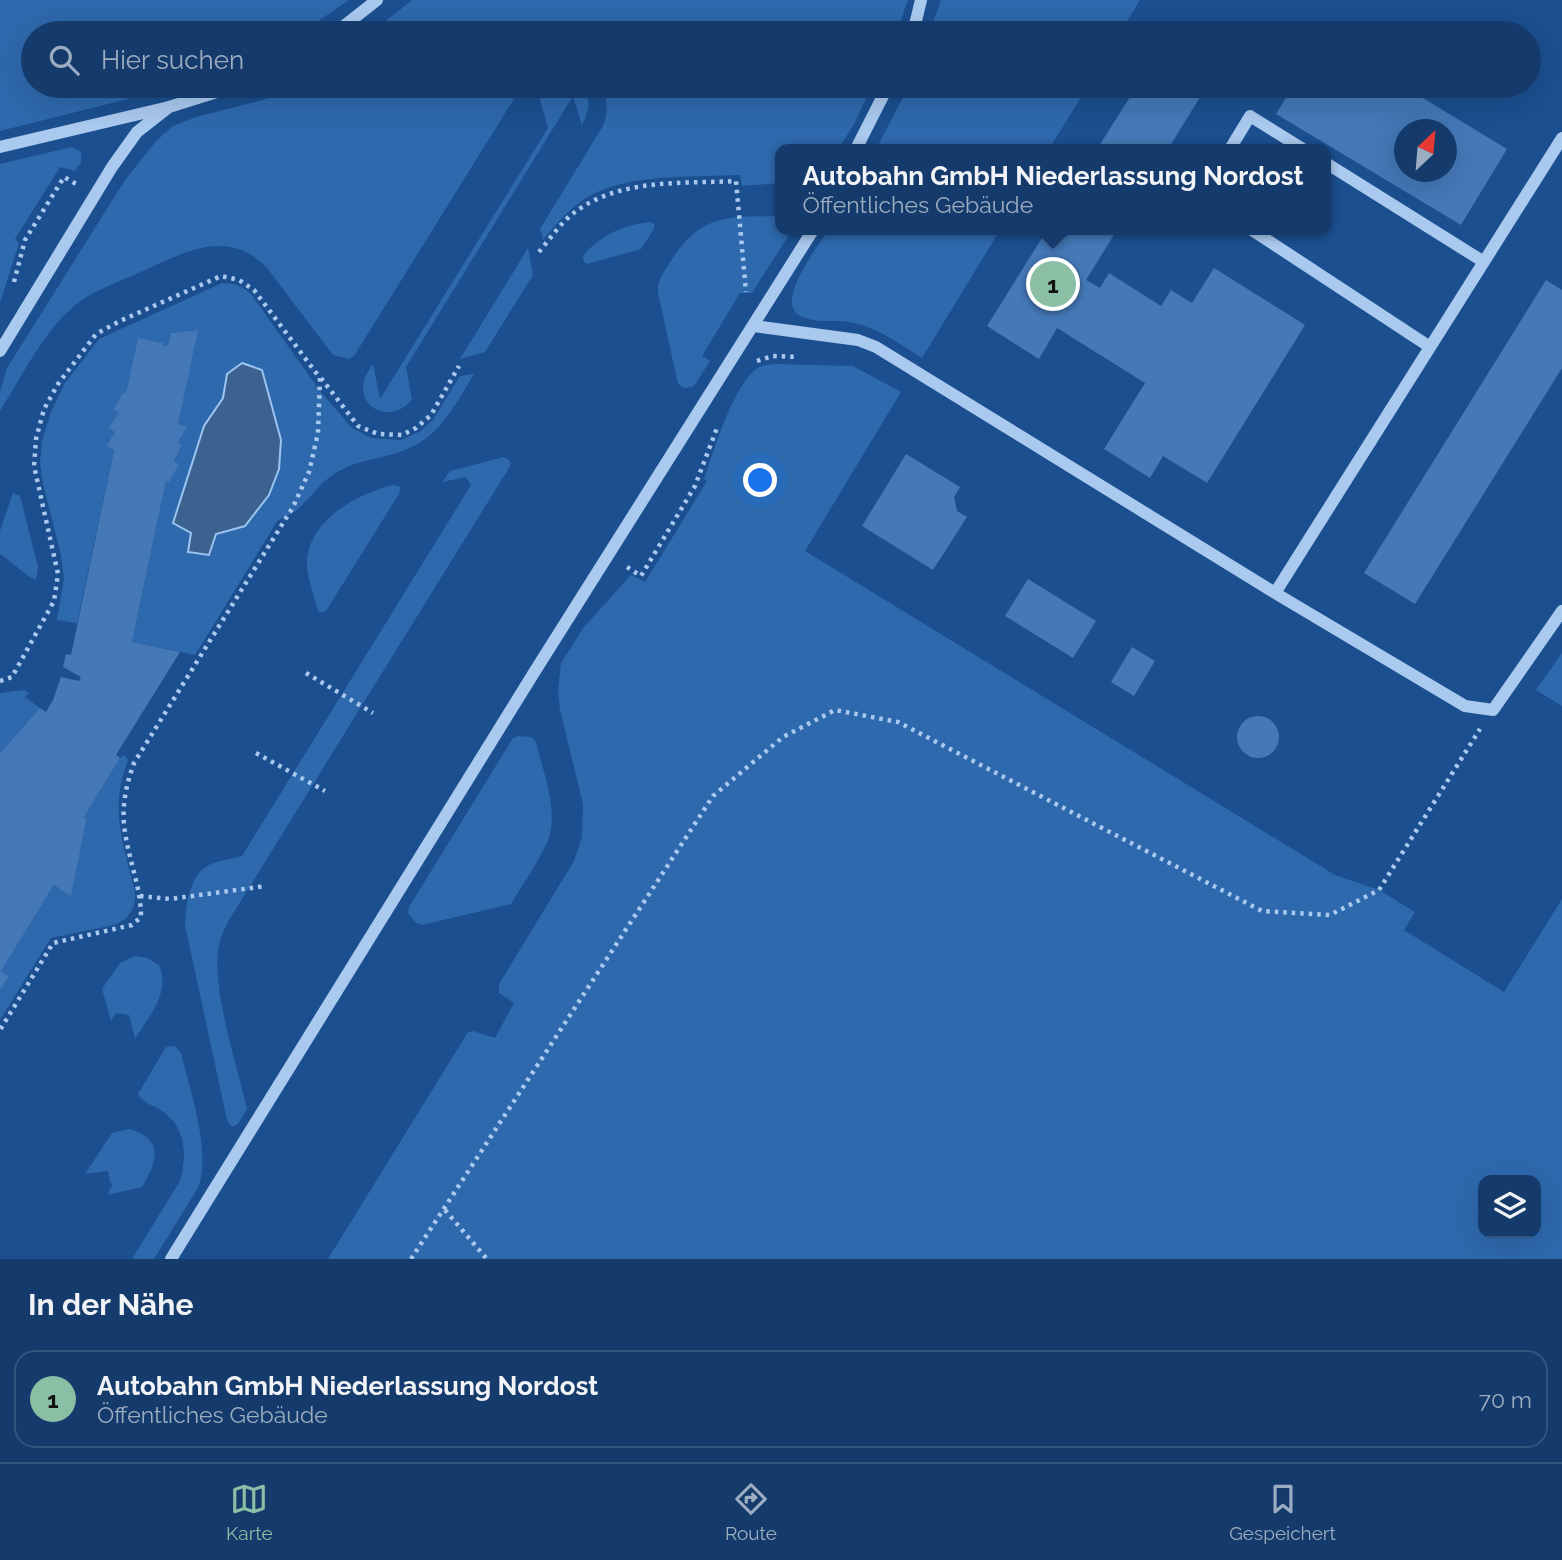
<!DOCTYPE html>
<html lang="de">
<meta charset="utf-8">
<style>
body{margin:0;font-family:Raleway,sans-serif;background:#1d4271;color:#f1f3f6}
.controls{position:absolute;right:21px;bottom:21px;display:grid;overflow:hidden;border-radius:14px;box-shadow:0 7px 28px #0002}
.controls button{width:63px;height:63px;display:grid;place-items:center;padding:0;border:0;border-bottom:2px solid #33557e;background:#143b6b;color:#f1f3f6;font:35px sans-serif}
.compass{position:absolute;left:1394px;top:119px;width:63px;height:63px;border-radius:50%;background:#143b6b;box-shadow:0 7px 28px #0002;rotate:26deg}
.you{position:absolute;left:761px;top:481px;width:24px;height:24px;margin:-18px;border:5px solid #fff;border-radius:50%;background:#1a73e8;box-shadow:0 0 0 10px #1a73e833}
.badge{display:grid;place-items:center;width:46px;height:46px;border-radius:50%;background:#8abfa5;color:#111;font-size:23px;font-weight:700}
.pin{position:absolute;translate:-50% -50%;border:4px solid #fff;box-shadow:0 2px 7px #0006}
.popup{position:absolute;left:775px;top:144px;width:556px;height:91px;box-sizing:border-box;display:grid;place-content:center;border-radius:14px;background:#143b6b;filter:drop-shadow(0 2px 5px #0005);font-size:23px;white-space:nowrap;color:#9dadc1}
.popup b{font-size:26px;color:#f1f3f6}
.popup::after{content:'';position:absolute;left:50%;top:100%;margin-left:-14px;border:14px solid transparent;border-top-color:#143b6b}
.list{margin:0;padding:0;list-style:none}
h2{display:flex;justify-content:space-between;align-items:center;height:91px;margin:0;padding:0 28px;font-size:30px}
h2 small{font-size:23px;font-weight:400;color:#9dadc1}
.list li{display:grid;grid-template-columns:46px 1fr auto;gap:21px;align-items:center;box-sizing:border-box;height:98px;margin:0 14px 14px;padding:0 14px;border:2px solid #33557e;border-radius:21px}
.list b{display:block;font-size:26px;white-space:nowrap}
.list p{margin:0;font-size:23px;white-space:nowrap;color:#9dadc1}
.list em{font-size:23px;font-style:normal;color:#9dadc1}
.icon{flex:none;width:38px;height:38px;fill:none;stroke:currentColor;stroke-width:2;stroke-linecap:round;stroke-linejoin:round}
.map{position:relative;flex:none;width:1562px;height:1259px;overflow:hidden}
.search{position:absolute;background:#143b6b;box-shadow:0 7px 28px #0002;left:21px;right:21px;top:21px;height:77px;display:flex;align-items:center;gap:18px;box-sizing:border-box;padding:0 24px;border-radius:38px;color:#9dadc1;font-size:26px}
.sheet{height:203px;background:#143b6b}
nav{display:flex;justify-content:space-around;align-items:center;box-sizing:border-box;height:98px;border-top:2px solid #33557e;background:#143b6b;font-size:19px;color:#9dadc1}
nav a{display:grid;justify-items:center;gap:4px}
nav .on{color:#8abfa5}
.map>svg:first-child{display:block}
.green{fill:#2e69ad;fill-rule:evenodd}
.water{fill:#3c6290;stroke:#9cc4f0;stroke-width:2}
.building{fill:#4478b7;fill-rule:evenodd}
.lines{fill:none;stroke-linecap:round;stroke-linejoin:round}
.path{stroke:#a9c9ee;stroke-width:4.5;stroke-dasharray:3.5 5;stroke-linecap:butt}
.minor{stroke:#a9c9ee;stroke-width:12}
</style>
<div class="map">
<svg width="1562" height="1259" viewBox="0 0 1562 1259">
<rect width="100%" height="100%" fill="#1b4f8f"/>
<path class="green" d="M0,0H349L301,33H33V86H180L0,131Z
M412,0H908L896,33H371Z
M941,0H1140L1120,33H929Z
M291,86H522L354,356L348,359L333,355L267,268C226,225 180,255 136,274C115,283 91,292 74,306C44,331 21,378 0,411V392L7,368L125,180L156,141L173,126L196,117L263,100Z
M548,86C578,86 600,87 582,125L573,96L406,367L412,399C397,421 361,414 363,385C364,377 369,370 373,364L380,399L548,128L539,96Z
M601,86H872L853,126L838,149H780V183L742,186L740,175C697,177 640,174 600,191C576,200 559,221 543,240L540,229L604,124C608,109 608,99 601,86Z
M909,86H1088L1049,149H876Z
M72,147L81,152V162L75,171L60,167L15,239L19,243L0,303V164Z
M780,216V230H792L752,293H740L702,356L710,361L694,386L684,388L678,384L658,293C657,281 663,273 669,264C700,213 726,217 780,216Z
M651,222L654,224V229L641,249L587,264L584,262L583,257L585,253C603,234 625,224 651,222Z
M828,230H1000L922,358C901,345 880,329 855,323C839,319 818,324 802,317C772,304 818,247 828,230Z
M528,248L533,275L485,352L460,359Z
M222,283C235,283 242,286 251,294L320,391L352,428L371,438L401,440L421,431L433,420L460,376L474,374C455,405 439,439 402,451C382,459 361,459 341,470C321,480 313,496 297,510C292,514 284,517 278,520L195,655L132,642L166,481L179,464L174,461L182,446L178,442L186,427L178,424L197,330L171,333L168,346H162V343L138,338L126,393H123L114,409L119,412L115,432L106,446L114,450L77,623L57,620L64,579L61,555L43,484L40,463L42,441L51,412L65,383L99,339ZM227,374L209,555L188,552L191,533L173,522L204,426L223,398Z
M774,364L853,366L901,392L805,551L1335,875L1379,890L1415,912L1404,930L1504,992L1562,899V1259H328L468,1032L473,1031L495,1038L514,1003L499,993V984L574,861L582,837L583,804L560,710L558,691L561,663L584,627L631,575L645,582L707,481L704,479C714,450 733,386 757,368C762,365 769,365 774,364ZM1483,1180H1536V1233H1483Z
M504,457L511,462L509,468L229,920C224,930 219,940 218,951C213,994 237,1065 247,1109L238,1124L232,1127L227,1120L185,925C186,906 189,875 209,865C219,860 232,859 242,856L471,485L466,477L442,482L450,471Z
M393,485L401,487L399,494L326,611L320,613L317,609C314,595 308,580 307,566C305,522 358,493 393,485Z
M13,493L20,496L38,567L36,580C28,578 11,561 0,554V531Z
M1562,653V706L1536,690Z
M24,690L29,693L25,697L40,708L0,753V693Z
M519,736L531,737L536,742C543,772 560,813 547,843C537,864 523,884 511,904L422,925L416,923L408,913L409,907L513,738Z
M124,755L128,760C109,810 123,842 135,892C136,908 130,919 114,925L51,938L0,1020V991L9,976L1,971L54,885L71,897L87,818L84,817L120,758Z
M135,956L147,958L159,965C171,993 149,1016 135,1039L129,1015L116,1013L111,1021L102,989L120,963Z
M175,1046L181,1053C190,1091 212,1152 198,1188L154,1259H132L180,1181C187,1157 186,1129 165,1113C156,1106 144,1104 138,1094L166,1047Z
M129,1129C165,1139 157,1162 142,1187L107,1195L113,1184L110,1182L108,1171L85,1174L112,1133Z"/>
<path class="water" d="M242,363L262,370L281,440L279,469L269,495L245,526L216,534L209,555L188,552L191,533L173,523L204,426L223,398L227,374Z"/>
<path class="building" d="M1137,86H1207L1168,149H1097Z
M1293,86H1403L1507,149L1461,225L1276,114ZM1404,130H1446V172H1404Z
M1047,230H1117L1086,280L1100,288L1109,273L1161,306L1171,290L1192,303L1214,268L1305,325L1207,483L1163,456L1150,478L1104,449L1145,383L1057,328L1039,359L987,326Z
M1546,280L1562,290V368L1415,604L1364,573Z
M198,330L178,424L187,427L178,442L182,445L174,461L179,464L169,482L166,481L132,642L180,652L116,755L120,758L84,817L87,818L71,897L54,885L1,971L9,976L0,991V753L40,708L46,712L53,700L61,677L79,681L81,677L63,667L66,654L71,655L114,450L106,446L115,432L109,428L119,412L113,410L123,393H126L138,338L163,343L162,346H168L171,333Z
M906,454L960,487L954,497L957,511L967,517L933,570L862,526Z
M1028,579L1096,621L1073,658L1005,616Z
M1132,647L1155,661L1134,696L1111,682Z
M1237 737a21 21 0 1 1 42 0a21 21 0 1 1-42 0Z"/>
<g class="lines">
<path class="path" d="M539,252C550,239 561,222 575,212C621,178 681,184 736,181L746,292
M14,282L25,240L64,177L76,184
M757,361L773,356L797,357
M321,378L358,426L378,434L402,435L416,428L431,415L459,366
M627,567L641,576L695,486L717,428
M306,673L373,713
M0,681L12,677L54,601L58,574L34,466L36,439L44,409L58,384L96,334L120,321L221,276L239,280L254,290L320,378L318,433L309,472L293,507L134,763C126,785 121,808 125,832C129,861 141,887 141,917L132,925L53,943L0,1030
M256,753L325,791
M140,896L170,899L266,886
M445,1210L487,1259
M411,1259L713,796L783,737L835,710L898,722L1262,911L1330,915L1379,890L1480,729"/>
<path class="minor" d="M335,33L377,0
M913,33L921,0
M0,147L169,107L236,86
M856,149L888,86
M1230,149L1250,116L1303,149
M1326,163L1484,262
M1252,230L1430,347
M754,326L858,340L876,347L1275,593L1465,706L1493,710L1562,611
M0,351L112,167L137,132L169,107
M1275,593L1562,138
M171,1259L535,671L813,230"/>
</g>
</svg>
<div class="controls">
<button><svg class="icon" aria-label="layers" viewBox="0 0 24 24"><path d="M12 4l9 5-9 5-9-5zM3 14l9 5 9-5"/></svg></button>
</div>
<svg class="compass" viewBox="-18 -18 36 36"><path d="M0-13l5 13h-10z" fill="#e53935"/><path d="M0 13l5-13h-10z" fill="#9dadc1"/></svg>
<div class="you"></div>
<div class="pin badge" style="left:1053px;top:284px">1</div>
<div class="popup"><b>Autobahn GmbH Niederlassung Nordost</b>Öffentliches Gebäude</div>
<div class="search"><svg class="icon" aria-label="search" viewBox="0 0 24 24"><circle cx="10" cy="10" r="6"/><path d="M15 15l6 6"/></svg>Hier suchen</div>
</div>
<section class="sheet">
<h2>In der Nähe<small></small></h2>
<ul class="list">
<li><span class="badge">1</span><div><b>Autobahn GmbH Niederlassung Nordost</b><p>Öffentliches Gebäude</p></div><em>70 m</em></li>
</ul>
</section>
<nav>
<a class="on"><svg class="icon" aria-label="map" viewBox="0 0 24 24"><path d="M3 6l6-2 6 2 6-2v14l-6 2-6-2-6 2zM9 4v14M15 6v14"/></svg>Karte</a>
<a><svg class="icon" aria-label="directions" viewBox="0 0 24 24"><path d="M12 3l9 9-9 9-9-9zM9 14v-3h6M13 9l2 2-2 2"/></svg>Route</a>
<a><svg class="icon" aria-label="saved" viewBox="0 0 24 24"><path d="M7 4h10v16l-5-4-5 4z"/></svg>Gespeichert</a>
</nav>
